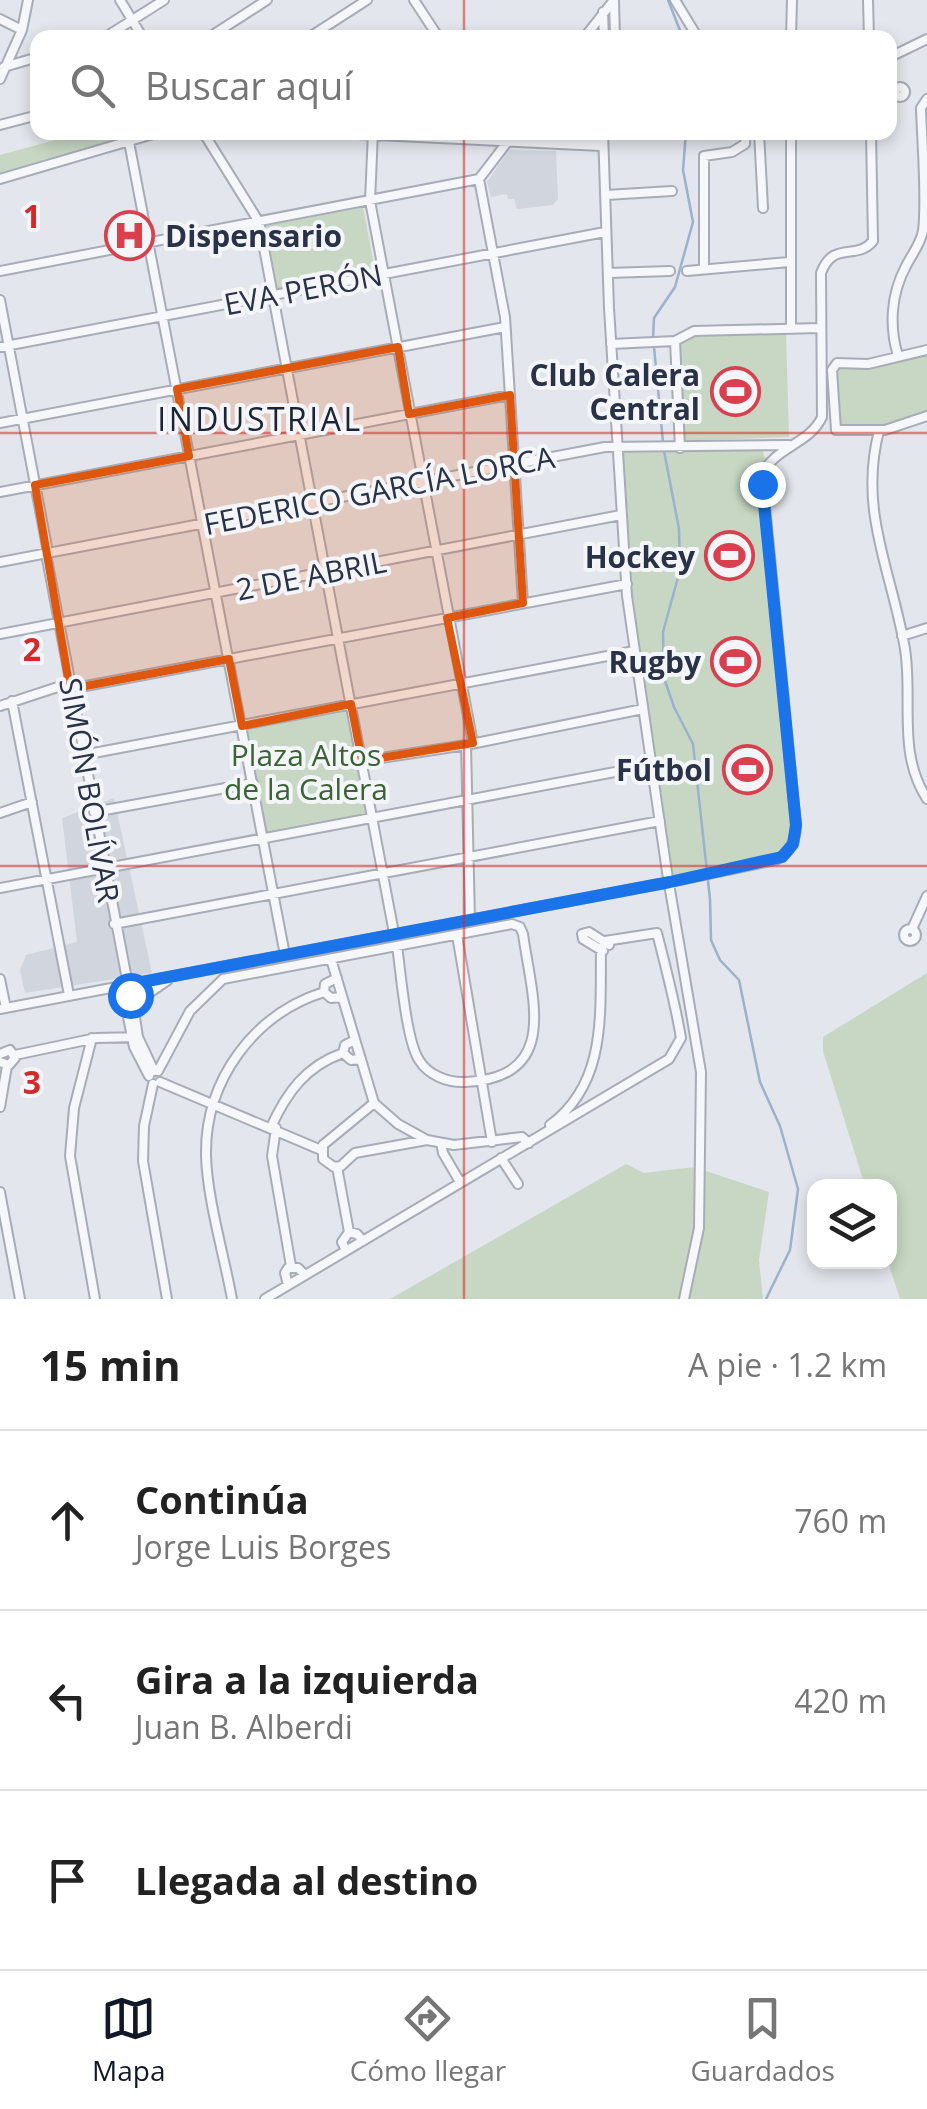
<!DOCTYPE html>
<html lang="es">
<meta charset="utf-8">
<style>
body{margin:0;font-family:"Open Sans",sans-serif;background:#f2f2f2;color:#222}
.controls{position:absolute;right:30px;bottom:30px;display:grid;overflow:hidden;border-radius:20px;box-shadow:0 5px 15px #0003}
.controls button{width:90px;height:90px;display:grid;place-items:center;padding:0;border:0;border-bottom:2px solid #e0e0e0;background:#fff;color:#222;font:50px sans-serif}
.stop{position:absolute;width:30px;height:30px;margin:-22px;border:8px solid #1a73e8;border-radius:50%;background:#fff}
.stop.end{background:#1a73e8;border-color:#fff;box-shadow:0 2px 10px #0008}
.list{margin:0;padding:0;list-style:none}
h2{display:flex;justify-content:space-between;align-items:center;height:130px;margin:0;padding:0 40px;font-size:42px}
h2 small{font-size:32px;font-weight:400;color:#767676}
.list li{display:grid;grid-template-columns:65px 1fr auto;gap:30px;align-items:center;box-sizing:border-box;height:180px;padding:0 40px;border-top:2px solid #e0e0e0}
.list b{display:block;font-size:38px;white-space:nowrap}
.list p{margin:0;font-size:32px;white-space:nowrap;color:#767676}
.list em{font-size:32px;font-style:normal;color:#767676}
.icon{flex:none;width:55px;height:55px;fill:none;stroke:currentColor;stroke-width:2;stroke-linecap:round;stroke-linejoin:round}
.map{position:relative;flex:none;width:927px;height:1299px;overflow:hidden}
.search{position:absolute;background:#fff;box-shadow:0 5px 15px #0003;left:30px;right:30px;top:30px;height:110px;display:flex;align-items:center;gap:25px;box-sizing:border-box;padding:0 35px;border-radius:20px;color:#767676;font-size:38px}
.sheet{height:670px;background:#fff}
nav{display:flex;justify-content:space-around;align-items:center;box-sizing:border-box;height:140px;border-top:2px solid #e0e0e0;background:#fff;font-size:28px;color:#767676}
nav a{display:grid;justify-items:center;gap:5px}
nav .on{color:#111827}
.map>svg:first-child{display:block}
.built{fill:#d1d5de}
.green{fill:#c7d7c3}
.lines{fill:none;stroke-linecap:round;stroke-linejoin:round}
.stream{stroke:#9cb1ce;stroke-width:2.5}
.minor-casing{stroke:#a7acb7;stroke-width:12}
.minor{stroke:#f6f7fa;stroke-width:8}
.route{stroke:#1a73e8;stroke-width:12}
.marked{fill:#de570f;fill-opacity:0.2;stroke:#de570f;stroke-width:8;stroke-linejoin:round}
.grid{fill:none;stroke:#d62828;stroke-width:2.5;stroke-opacity:0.55}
.labels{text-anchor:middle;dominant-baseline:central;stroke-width:8;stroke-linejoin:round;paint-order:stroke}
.poi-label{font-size:30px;font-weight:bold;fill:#293246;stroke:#f3f5f9;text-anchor:end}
.street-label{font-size:30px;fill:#293246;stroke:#f3f5f9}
.park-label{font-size:30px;fill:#3b6335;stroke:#f3f5f9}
.neighbourhood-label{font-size:32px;letter-spacing:2.5px;fill:#1b2337;stroke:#f3f5f9}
.grid-label{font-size:32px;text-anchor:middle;font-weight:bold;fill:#d62828;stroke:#f3f5f9;stroke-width:8;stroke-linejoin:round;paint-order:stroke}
</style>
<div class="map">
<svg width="927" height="1299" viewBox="0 0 927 1299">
<rect width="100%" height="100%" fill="#e3e6ec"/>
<path class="built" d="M509,150L556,151L558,199L553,205L517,209L514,199H508L507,194L491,197L487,182Z
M114,798L152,973L25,993L20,970L26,955L77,942L62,818Z"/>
<path class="green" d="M81,133H142L0,175V155Z
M363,207L375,270L276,289L264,226Z
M786,333L789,437L682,441L680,344L687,336Z
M927,353V414L881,428H838L835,369L837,366Z
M763,450L765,461L758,484L794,826L792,842L780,856L676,876L673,874L631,586L623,453Z
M347,709L368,814L265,834L245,729Z
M927,973V1299H900L888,1262L890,1186H865L823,1051V1037Z
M626,1164L644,1173L694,1167L769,1192L759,1260L763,1299H390Z"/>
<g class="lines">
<path class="stream" d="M668,0L683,38
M653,338L654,318L675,287L693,222L683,170L686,132
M654,347L663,442
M664,451L679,529L680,570L663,632L664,678L674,707L693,744L710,899L711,940L720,960L739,980L760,1082L780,1126L798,1189L790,1250L766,1299"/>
<defs>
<path id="minor" d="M120,0L143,38
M414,0L439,38
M614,0L615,38
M675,0L698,38
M868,0L869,38
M603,12L604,38
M0,19L22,30
M104,38L164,0
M208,38L267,0
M308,38L367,0
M584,38L614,0
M791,38L792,0
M890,57L927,39
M4,67L38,57
M0,79L22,30L28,0
M895 92a5 5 0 1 1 10 0a5 5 0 1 1-10 0Z
M0,125L38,115
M203,132L259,222L394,933
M316,132L601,146
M373,132L370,201L473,743
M438,132L602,140
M603,132L609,308L627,596L667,872L701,1072L699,1228L684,1299
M759,132L763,208
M129,142L285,955
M0,179L160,132
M479,179L505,317L523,603
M606,195L672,191
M704,269V156L732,152L745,144L746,132
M0,271L479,179L515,132
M687,271L789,262
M608,273L670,271
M0,300L47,547V559L130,995
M791,328V132
M675,341L680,448
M611,344L675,341L694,331L820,328
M0,347L605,232
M927,350L868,364L837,363L832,370L836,430H885L927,416
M898,356C889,326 891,294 906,266C912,254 920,245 923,231C927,198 922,143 921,108L927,99
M0,423L505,327
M879,431C858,511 892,572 905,649C913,700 897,753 927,799
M0,492L510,395
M0,562L605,447L789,445
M0,634L621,515
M902,636L927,628
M70,689L627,584
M12,701L69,995
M0,706L70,683
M466,745L470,921
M83,755L634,651
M362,761L466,745L643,709
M94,812L253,783
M0,813L32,802
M0,888L652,765
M114,924L660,821
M904 935a6 6 0 1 1 12 0a6 6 0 1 1-12 0Z
M912,929L927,896
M457,935L492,1142
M603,951L583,939L582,934L589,932L609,945
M331,959L374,1103L398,1124L427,1140
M337,978L325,984L324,992L331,998L342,997
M0,979L6,1008
M120 1004a9 9 0 1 1 18 0a9 9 0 1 1-18 0Z
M137,1006L145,996L168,980
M0,1009L670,882L776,860C790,853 796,841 796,825L762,475C774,447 810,444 822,417L821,273C833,240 857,261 873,241L871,132
M134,1011L138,1037L154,1071
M127,1012L134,1047L149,1076
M92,1038L74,1108L70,1156L95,1299
M355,1040L345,1045L343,1053L351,1060L361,1059
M0,1054L10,1050L15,1058L9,1065L0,1062
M15,1055L96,1038L138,1037
M158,1071L190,1011L223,979L512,924L520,927L523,934C532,999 561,1078 465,1082C448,1083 428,1075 419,1060C406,1040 401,973 397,946
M160,1082L321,1150
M153,1084L144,1126L143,1161L167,1299
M0,1107L7,1066
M550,1125C607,1083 600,1014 601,950L605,941
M271,1127C287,1092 306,1066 343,1053
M276,1128L272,1156L291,1266
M441,1143L443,1153L460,1182
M323,1145V1159L334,1167L341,1166L355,1153L427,1140L454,1145L522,1137L529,1143
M323,1145L374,1103
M501,1158L518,1184
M337,1167L349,1232
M0,1192L20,1299
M346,1251L342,1242L349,1232L357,1234L363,1241
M288,1285L285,1273L288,1268H298L305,1275
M232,1299C224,1255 207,1198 206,1155C205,1080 254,1014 324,992
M265,1299L669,1059L681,1038C675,1002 666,968 657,933L605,941"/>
</defs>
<use href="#minor" class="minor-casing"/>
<use href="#minor" class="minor"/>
</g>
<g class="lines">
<path class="route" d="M130,995L126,985L670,882L782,857L793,844L796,825L762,484"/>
</g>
<path class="marked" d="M398,347L409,414L510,395L523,603L447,618L473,743L362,761L351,704L242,726L229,659L70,689L35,485L189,456L177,389Z"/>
<path class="grid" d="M464,0V38M464,132V1299M0,433H927M0,866H927"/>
<defs>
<symbol id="hospital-ring" viewBox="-11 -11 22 22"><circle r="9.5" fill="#f3f5f9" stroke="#d9404e" stroke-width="1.5"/><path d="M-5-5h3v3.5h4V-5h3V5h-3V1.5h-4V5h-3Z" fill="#d9404e"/></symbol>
<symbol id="stadium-ring" viewBox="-11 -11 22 22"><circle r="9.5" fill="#f3f5f9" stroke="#d9404e" stroke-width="1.5"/><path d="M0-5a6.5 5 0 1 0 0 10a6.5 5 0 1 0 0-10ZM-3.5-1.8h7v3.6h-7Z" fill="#d9404e"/></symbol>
</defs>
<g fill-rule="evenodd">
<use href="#hospital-ring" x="102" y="208" width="55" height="55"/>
<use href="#stadium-ring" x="708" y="364" width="55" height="55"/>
<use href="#stadium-ring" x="702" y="528" width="55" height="55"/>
<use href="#stadium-ring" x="708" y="634" width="55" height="55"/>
<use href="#stadium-ring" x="720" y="742" width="55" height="55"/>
</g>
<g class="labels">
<g class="poi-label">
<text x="165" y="235" text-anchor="start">Dispensario</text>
<text x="700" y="374">Club Calera<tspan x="700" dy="34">Central</tspan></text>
<text x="695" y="556">Hockey</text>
<text x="701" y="661">Rugby</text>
<text x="712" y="769">Fútbol</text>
</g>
<g class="street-label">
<text transform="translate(303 289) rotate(-11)">EVA PERÓN</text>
<text transform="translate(379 490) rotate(-11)">FEDERICO GARCÍA LORCA</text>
<text transform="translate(311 575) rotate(-11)">2 DE ABRIL</text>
<text transform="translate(90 790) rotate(80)">SIMÓN BOLÍVAR</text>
</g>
<g class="park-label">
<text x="306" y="754">Plaza Altos<tspan x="306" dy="34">de la Calera</tspan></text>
</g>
<g class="neighbourhood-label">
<text x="260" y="418">INDUSTRIAL</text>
</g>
</g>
<g class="grid-label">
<text x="32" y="228">1</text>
<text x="32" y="661">2</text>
<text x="32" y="1094">3</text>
</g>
</svg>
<div class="controls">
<button><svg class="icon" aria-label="layers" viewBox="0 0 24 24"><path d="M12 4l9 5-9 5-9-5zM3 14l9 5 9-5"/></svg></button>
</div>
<div class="stop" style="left:130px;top:995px"></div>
<div class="stop end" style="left:762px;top:484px"></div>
<div class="search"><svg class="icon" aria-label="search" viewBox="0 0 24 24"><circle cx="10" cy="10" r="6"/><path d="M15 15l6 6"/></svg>Buscar aquí</div>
</div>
<section class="sheet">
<h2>15 min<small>A pie · 1.2 km</small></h2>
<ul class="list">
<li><svg class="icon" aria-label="ahead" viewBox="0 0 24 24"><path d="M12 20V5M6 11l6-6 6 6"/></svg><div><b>Continúa</b><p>Jorge Luis Borges</p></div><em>760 m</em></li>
<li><svg class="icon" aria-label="left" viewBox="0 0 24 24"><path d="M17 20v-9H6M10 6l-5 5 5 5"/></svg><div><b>Gira a la izquierda</b><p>Juan B. Alberdi</p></div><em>420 m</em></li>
<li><svg class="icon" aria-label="arrive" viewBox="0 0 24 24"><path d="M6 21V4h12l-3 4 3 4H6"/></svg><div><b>Llegada al destino</b></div></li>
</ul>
</section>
<nav>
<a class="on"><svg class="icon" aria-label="map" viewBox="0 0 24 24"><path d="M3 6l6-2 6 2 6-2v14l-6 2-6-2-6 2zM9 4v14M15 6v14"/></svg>Mapa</a>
<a><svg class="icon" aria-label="directions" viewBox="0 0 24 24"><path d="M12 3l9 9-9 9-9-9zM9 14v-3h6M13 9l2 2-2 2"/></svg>Cómo llegar</a>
<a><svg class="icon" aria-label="saved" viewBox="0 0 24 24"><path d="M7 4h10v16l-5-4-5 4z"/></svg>Guardados</a>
</nav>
